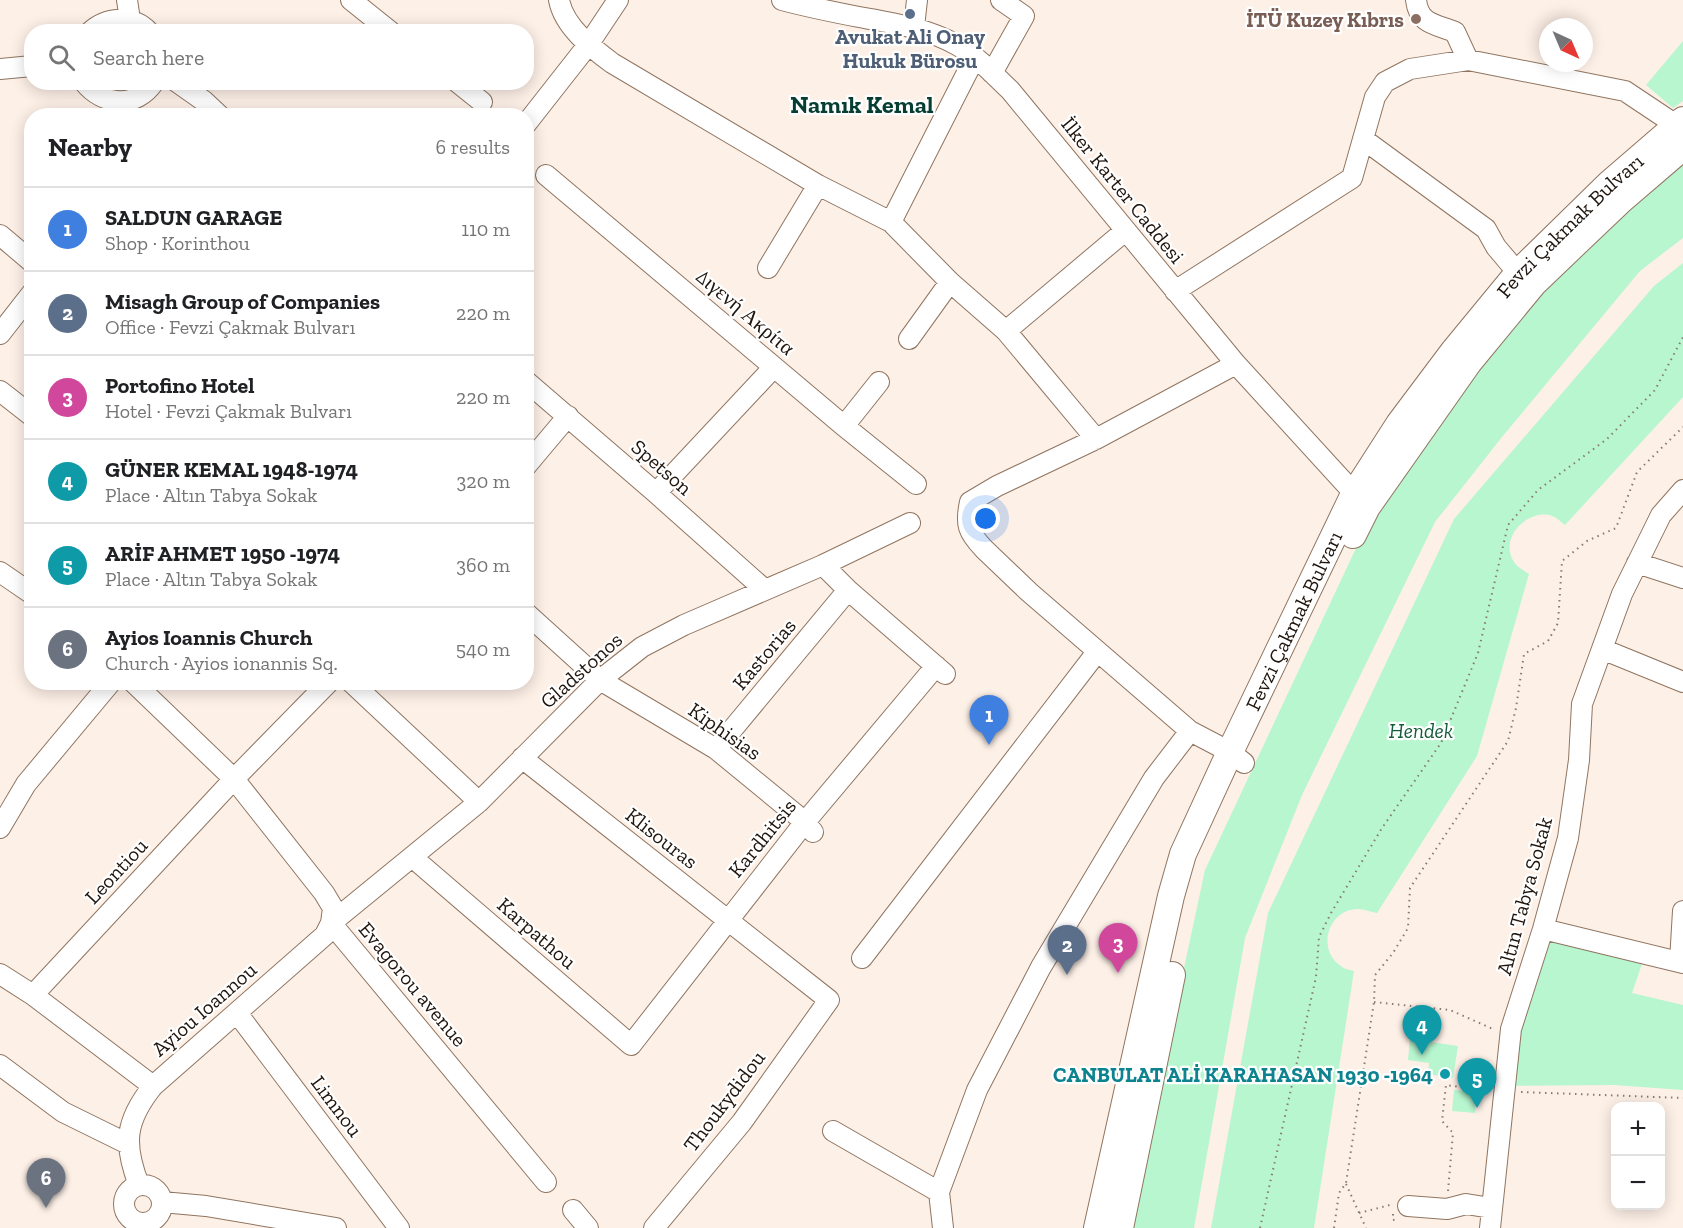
<!DOCTYPE html>
<meta charset="utf-8">
<style>
body{margin:0;font-family:"Zilla Slab",serif;background:#f6f6f6;color:#202124}
.controls{position:absolute;right:18px;bottom:18px;display:grid;overflow:hidden;border-radius:12px;box-shadow:0 3px 15px #0003}
.controls button{width:54px;height:54px;display:grid;place-items:center;padding:0;border:0;border-bottom:2px solid #e0e0e0;background:#fff;color:#202124;font:30px sans-serif}
.compass{position:absolute;left:1539px;top:18px;width:54px;height:54px;border-radius:50%;background:#fff;box-shadow:0 3px 15px #0003;rotate:136deg}
.you{position:absolute;left:986px;top:519px;width:21px;height:21px;margin:-15px;border:4px solid #fff;border-radius:50%;background:#1a73e8;box-shadow:0 0 0 9px #1a73e833}
.badge{display:grid;place-items:center;width:39px;height:39px;border-radius:50%;background:#2563eb;color:#fff;font-size:20px;font-weight:700}
.pin{position:absolute;translate:-50% -50px;filter:drop-shadow(0 2px 3px #0008)}
.pin::after{content:'';position:absolute;top:32px;width:21px;height:18px;background:inherit;clip-path:polygon(0 0,100% 0,50% 100%)}
.list{margin:0;padding:0;list-style:none}
h2{display:flex;justify-content:space-between;align-items:center;height:78px;margin:0;padding:0 24px;font-size:26px}
h2 small{font-size:20px;font-weight:400;color:#757577}
.list li{display:grid;grid-template-columns:39px 1fr auto;gap:18px;align-items:center;box-sizing:border-box;height:84px;padding:0 24px;border-top:2px solid #e0e0e0}
.list b{display:block;font-size:22px;white-space:nowrap}
.list p{margin:0;font-size:20px;white-space:nowrap;color:#757577}
.list em{font-size:20px;font-style:normal;color:#757577}
.icon{flex:none;width:33px;height:33px;fill:none;stroke:currentColor;stroke-width:2;stroke-linecap:round;stroke-linejoin:round}
.map{position:relative;flex:none;width:1683px;height:1228px;overflow:hidden}
.search{position:absolute;background:#fff;box-shadow:0 3px 15px #0003;left:24px;top:24px;width:510px;height:66px;display:flex;align-items:center;gap:15px;box-sizing:border-box;padding:0 21px;border-radius:24px;color:#757577;font-size:22px}
.panel{position:absolute;background:#fff;box-shadow:0 3px 15px #0003;left:24px;top:108px;width:510px;height:582px;border-radius:24px}
.map>svg:first-child{display:block}
.green{fill:#b7f6cf}
.lines{fill:none;stroke-linecap:round;stroke-linejoin:round}
.minor-casing{stroke:#907560;stroke-width:22}
.major-casing{stroke:#907560;stroke-width:28}
.path{stroke:#877b72;stroke-width:2;stroke-dasharray:1.5 4.5;stroke-linecap:butt}
.minor{stroke:#fff;stroke-width:20}
.major{stroke:#fff;stroke-width:26}
.service-dot{fill:#5c6f8a;stroke:#fff;stroke-width:2}
.education-dot{fill:#8d6e63;stroke:#fff;stroke-width:2}
.culture-dot{fill:#0f9aa8;stroke:#fff;stroke-width:2}
.labels{text-anchor:middle;dominant-baseline:central;stroke-width:4.5;stroke-linejoin:round;paint-order:stroke}
.education-label{font-size:21px;font-weight:bold;fill:#785e54;stroke:#fff;text-anchor:end}
.service-label{font-size:21px;font-weight:bold;fill:#4e5e75;stroke:#fff}
.street-label{font-size:21px;fill:#20150d;stroke:#fff}
.park-label{font-size:21px;font-style:italic;fill:#155d3a;stroke:#fff}
.culture-label{font-size:21px;font-weight:bold;fill:#0d838f;stroke:#fff;text-anchor:end}
.quarter-label{font-size:24px;font-weight:bold;fill:#063f32;stroke:#fff}
</style>
<div class="map">
<svg width="1683" height="1228" viewBox="0 0 1683 1228">
<rect width="100%" height="100%" fill="#fdf0e7"/>
<path class="green" d="M1683,41V101L1673,108L1646,85Z
M1683,161V238L1640,271L1502,437L1435,522L1302,795L1245,938L1194,1228H1132L1160,1080L1205,870L1373,512L1445,410L1545,291L1652,184Z
M1683,263V397L1565,525C1560,521 1555,516 1549,515C1525,511 1499,539 1514,562C1517,567 1525,571 1529,574L1477,756L1377,913C1371,912 1364,909 1358,909C1328,909 1316,950 1341,966C1344,969 1350,970 1354,971L1314,1228H1211L1268,913L1454,519L1654,286Z
M1546,938L1644,958L1632,993L1683,1005V1090L1614,1085L1508,1086L1515,1031Z
M1410,1039L1458,1046L1453,1078L1428,1074L1429,1063L1408,1060Z
M1454,1090L1477,1092L1475,1113L1452,1111Z"/>
<g class="lines">
<defs>
<path id="minor" d="M127,0L130,20
M351,0L391,32
M559,0C564,27 592,48 612,63L818,185L891,222
M782,0C808,7 833,12 859,17C893,23 927,28 957,45C977,56 994,75 1010,90L1236,364L1363,503
M1416,0C1419,25 1436,24 1455,32L1468,60
M914,27L917,0
M90,32C106,17 132,14 149,32
M975,57L891,222L950,282L1006,331L1096,439
M0,69L32,66
M992,73L1024,16L1001,0
M84,82C103,106 136,109 154,82
M177,82L204,101L220,116
M457,82L482,102
M526,124L588,45L618,0
M1363,139L1486,229L1496,247L1518,273
M546,175L844,426L916,484
M0,235L32,262
M768,268L818,185
M1175,291L1352,178L1375,97L1385,82L1410,69L1468,60L1625,91L1676,125
M1006,331L1125,231
M0,334L32,293
M909,339L950,282
M1236,364L1096,439L997,486L970,502C965,525 968,532 984,549L1029,592L1190,731L1230,752L1244,763
M526,381L656,493L765,590
M0,391L32,416
M844,426L879,382
M526,466L568,416
M656,493L774,367
M1637,563L1683,578
M823,565L848,590L945,674
M0,572L32,594
M526,613L600,680L716,749L805,822L813,832
M1602,649L1683,682
M133,682L234,779L324,893L333,908L331,923L546,1182
M351,682L479,802
M716,749L848,590
M522,758L829,1000L742,1122L654,1228
M0,828L26,784L111,682
M412,857L631,1045L805,822L936,666
M1543,929L1683,963
M862,958L1097,652
M1680,961L1683,911
M0,974L33,995L153,1086
M33,995L234,779L329,682
M237,1013L399,1228
M0,1065L63,1112L128,1144
M833,1131L939,1192
M124 1204a19 19 0 1 1 38 0a19 19 0 1 1-38 0Z
M139,1185C123,1144 125,1121 153,1086L325,935L331,923L479,802L600,680L642,647L684,625L823,565L910,523
M162,1202L206,1206L336,1228
M1408,1206L1447,1209L1466,1204L1491,1208
M573,1210L588,1228
M943,1228L939,1192L977,1090L1041,967L1154,778L1190,731
M1490,1228L1511,1029L1543,929L1568,838L1579,760L1582,704L1622,594L1661,515L1683,490"/>
<g id="major">
<path d="M1353,535L1367,507L1469,362L1534,283L1621,200L1683,147"/>
<path id="s1" d="M1097,1228L1171,896L1183,854L1230,752L1354,494L1399,424L1453,352L1518,273L1610,183L1683,120"/>
<path d="M1120,1228L1172,975"/>
</g>
</defs>
<use href="#minor" class="minor-casing"/>
<use href="#major" class="major-casing"/>
<path class="path" d="M1374,1002L1450,1010L1493,1029
M1521,1092L1683,1098
M1346,1184L1366,1228
M1448,1191L1453,1133L1442,1121L1446,1085L1487,1091
M1359,1213L1390,1205
M1393,1214V1220L1398,1219
M1260,1228L1316,977L1319,937L1331,913L1382,828L1441,743L1478,653L1508,525L1538,490L1607,439L1655,390L1683,337
M1334,1228L1339,1193L1346,1183L1374,1002L1375,975L1393,953L1408,928L1410,888L1508,741L1516,708L1524,654L1548,641L1558,623L1562,561L1587,541L1616,528L1637,472L1683,427"/>
<use href="#minor" class="minor"/>
<use href="#major" class="major"/>
</g>
<circle class="service-dot" cx="910" cy="14" r="6"/>
<circle class="education-dot" cx="1416" cy="19" r="6"/>
<circle class="culture-dot" cx="1445" cy="1074" r="6"/>
<g class="labels">
<g class="education-label">
<text x="1404" y="19">İTÜ Kuzey Kıbrıs</text>
</g>
<g class="service-label">
<text x="910" y="36">Avukat Ali Onay<tspan x="910" dy="24">Hukuk Bürosu</tspan></text>
</g>
<g class="street-label">
<text transform="translate(1123 190) rotate(51)">İlker Karter Caddesi</text>
<text stroke="none"><textPath href="#s1" startOffset="1128">Fevzi Çakmak Bulvarı</textPath></text>
<text transform="translate(746 312) rotate(40)">Διγενή Ακρίτα</text>
<text transform="translate(662 467) rotate(41)">Spetson</text>
<text stroke="none"><textPath href="#s1" startOffset="642">Fevzi Çakmak Bulvarı</textPath></text>
<text transform="translate(764 654) rotate(-50)">Kastorias</text>
<text transform="translate(581 670) rotate(-42)">Gladstonos</text>
<text transform="translate(725 731) rotate(35)">Kiphisias</text>
<text transform="translate(662 838) rotate(38)">Klisouras</text>
<text transform="translate(762 838) rotate(-51)">Kardhitsis</text>
<text transform="translate(116 871) rotate(-47)">Leontiou</text>
<text transform="translate(1524 896) rotate(-75)">Altın Tabya Sokak</text>
<text transform="translate(537 933) rotate(41)">Karpathou</text>
<text transform="translate(413 984) rotate(50)">Evagorou avenue</text>
<text transform="translate(204 1009) rotate(-41)">Ayiou Ioannou</text>
<text transform="translate(724 1101) rotate(-53)">Thoukydidou</text>
<text transform="translate(337 1106) rotate(53)">Limnou</text>
</g>
<g class="park-label">
<text x="1421" y="730">Hendek</text>
</g>
<g class="culture-label">
<text x="1433" y="1074">CANBULAT ALİ KARAHASAN 1930 -1964</text>
</g>
<g class="quarter-label">
<text x="862" y="104">Namık Kemal</text>
</g>
</g>
</svg>
<div class="controls">
<button>+</button>
<button>−</button>
</div>
<svg class="compass" viewBox="-18 -18 36 36"><path d="M0-13l5 13h-10z" fill="#e53935"/><path d="M0 13l5-13h-10z" fill="#757577"/></svg>
<div class="you"></div>
<div class="pin badge" style="left:989px;top:745px;background:#3f7fe0">1</div>
<div class="pin badge" style="left:1067px;top:975px;background:#5c6f8a">2</div>
<div class="pin badge" style="left:1118px;top:973px;background:#d1479c">3</div>
<div class="pin badge" style="left:1422px;top:1055px;background:#0f9aa8">4</div>
<div class="pin badge" style="left:1477px;top:1108px;background:#0f9aa8">5</div>
<div class="pin badge" style="left:46px;top:1208px;background:#6b7280">6</div>
<div class="search"><svg class="icon" aria-label="search" viewBox="0 0 24 24"><circle cx="10" cy="10" r="6"/><path d="M15 15l6 6"/></svg>Search here</div>
<section class="panel">
<h2>Nearby<small>6 results</small></h2>
<ul class="list">
<li><span class="badge" style="background:#3f7fe0">1</span><div><b>SALDUN GARAGE</b><p>Shop · Korinthou</p></div><em>110 m</em></li>
<li><span class="badge" style="background:#5c6f8a">2</span><div><b>Misagh Group of Companies</b><p>Office · Fevzi Çakmak Bulvarı</p></div><em>220 m</em></li>
<li><span class="badge" style="background:#d1479c">3</span><div><b>Portofino Hotel</b><p>Hotel · Fevzi Çakmak Bulvarı</p></div><em>220 m</em></li>
<li><span class="badge" style="background:#0f9aa8">4</span><div><b>GÜNER KEMAL 1948-1974</b><p>Place · Altın Tabya Sokak</p></div><em>320 m</em></li>
<li><span class="badge" style="background:#0f9aa8">5</span><div><b>ARİF AHMET 1950 -1974</b><p>Place · Altın Tabya Sokak</p></div><em>360 m</em></li>
<li><span class="badge" style="background:#6b7280">6</span><div><b>Ayios Ioannis Church</b><p>Church · Ayios ionannis Sq.</p></div><em>540 m</em></li>
</ul>
</section>
</div>
